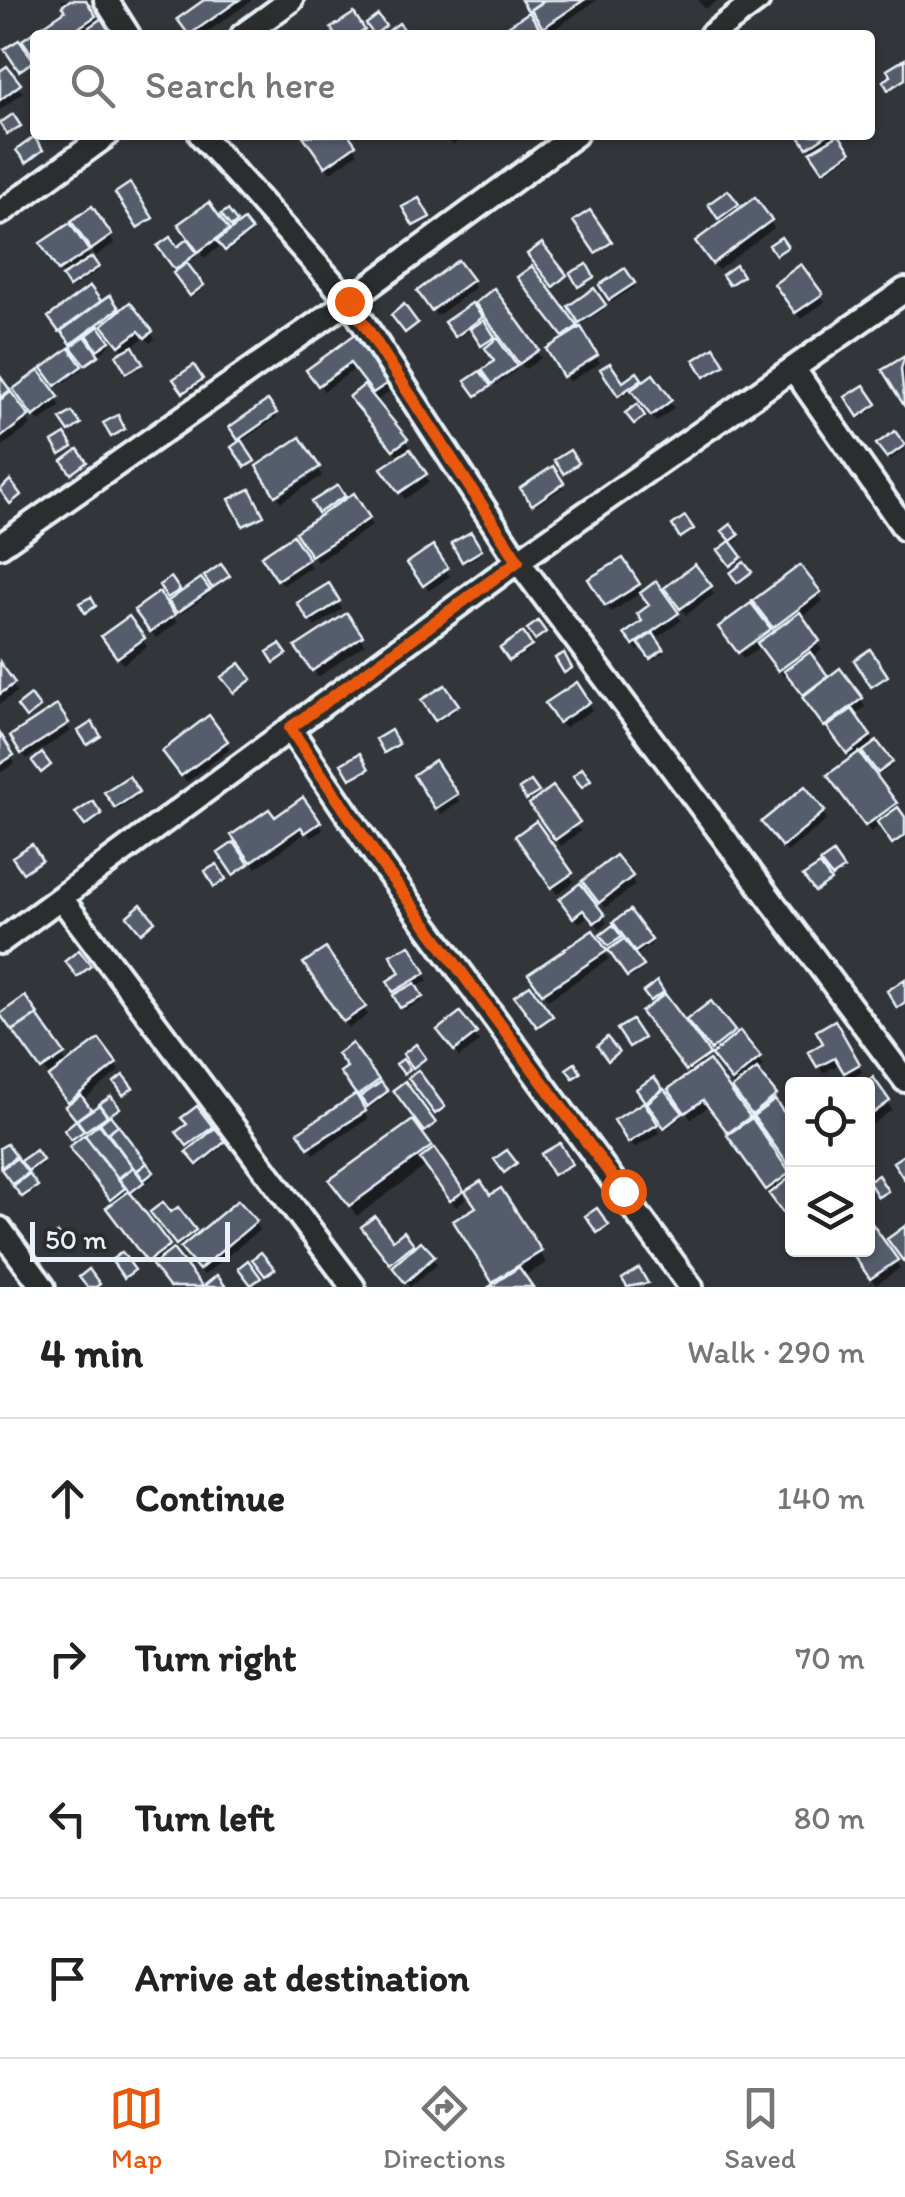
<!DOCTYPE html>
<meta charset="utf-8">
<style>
body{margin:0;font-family:Itim,sans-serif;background:#f2f2f2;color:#222}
.controls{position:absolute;right:30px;bottom:30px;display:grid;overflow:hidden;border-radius:10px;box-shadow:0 2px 8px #0004}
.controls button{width:90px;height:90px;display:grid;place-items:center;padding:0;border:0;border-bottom:2px solid #e0e0e0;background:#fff;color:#222;font:50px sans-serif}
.scale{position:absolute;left:30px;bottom:25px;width:200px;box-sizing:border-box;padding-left:10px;border:5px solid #e8f1f8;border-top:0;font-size:28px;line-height:35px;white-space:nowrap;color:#e8f1f8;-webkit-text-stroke:8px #2a2d2e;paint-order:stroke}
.stop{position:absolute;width:30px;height:30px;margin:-22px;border:8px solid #ea580c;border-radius:50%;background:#fff}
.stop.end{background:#ea580c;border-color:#fff;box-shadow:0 2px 10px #0008}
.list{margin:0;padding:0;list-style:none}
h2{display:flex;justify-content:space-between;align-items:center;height:130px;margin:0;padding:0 40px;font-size:42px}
h2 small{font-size:32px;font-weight:400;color:#767676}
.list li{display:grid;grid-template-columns:65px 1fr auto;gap:30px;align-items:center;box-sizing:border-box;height:160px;padding:0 40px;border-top:2px solid #e0e0e0}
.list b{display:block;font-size:38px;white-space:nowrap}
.list em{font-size:32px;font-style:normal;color:#767676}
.icon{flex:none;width:55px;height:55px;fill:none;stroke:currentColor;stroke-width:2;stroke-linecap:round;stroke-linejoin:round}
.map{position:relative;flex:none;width:905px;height:1287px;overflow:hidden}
.search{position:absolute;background:#fff;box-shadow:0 2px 8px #0004;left:30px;right:30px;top:30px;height:110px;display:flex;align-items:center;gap:25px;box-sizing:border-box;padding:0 35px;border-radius:10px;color:#767676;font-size:38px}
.sheet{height:770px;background:#fff}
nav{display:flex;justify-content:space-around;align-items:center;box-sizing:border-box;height:140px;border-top:2px solid #e0e0e0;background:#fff;font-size:28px;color:#767676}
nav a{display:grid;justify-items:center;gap:5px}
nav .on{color:#ea580c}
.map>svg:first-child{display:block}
.shadow{fill:#0007;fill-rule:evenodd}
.building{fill:#545b6c;stroke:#e8f1f8;stroke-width:2.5}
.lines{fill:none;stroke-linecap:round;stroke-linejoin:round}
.street-casing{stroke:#e8f1f8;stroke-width:30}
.street{stroke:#2a2d2e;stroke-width:22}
.route{stroke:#ea580c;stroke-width:12}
</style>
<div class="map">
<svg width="905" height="1287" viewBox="0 0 905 1287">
<rect width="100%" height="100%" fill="#32363a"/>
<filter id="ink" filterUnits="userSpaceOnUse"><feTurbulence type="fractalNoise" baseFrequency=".01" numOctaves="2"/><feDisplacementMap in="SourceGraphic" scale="20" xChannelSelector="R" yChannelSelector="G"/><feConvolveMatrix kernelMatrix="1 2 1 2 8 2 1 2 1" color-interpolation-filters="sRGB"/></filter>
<g filter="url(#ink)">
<path class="shadow" d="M61,0H83L110,35H98L93,28L82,35H35V56L26,41L68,12Z
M209,0H251V1L203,35H190L181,20Z
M524,0L546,3L597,0L549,33Z
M698,0H719L705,9Z
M0,74L23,92L0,110Z
M309,135H346L358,153L330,173Z
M445,135H457L460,140L453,145Z
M800,135H837L850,156L826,172Z
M728,193L740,211L770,221L774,228L718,270L702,249L724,223L711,205Z
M208,205L229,235L235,230L227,213L238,228L243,224L251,234L228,252L222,245L204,258L185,232Z
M92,210L114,243L96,256L78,233L75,235L98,271L72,288L43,244Z
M186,243L196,257L185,265L203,289L193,297L161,247L177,250Z
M624,271L635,287L612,302L602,286Z
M471,281L475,288L437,316L424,299Z
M525,285L580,330L600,363L569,382L549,350L566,339Z
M89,290L101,305L109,299L120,314L151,332L155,339L150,343L145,337L131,347L142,367L129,374L119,356L125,352L106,328L101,332L110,345L88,366L55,325Z
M594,291L605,309L582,324L571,306Z
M781,292L820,295L825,302L801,319Z
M482,310L536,351L541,358L525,369Z
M481,319L517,370L496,385L485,371L497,362L486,346L472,328L459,338L448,322Z
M357,336L394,388L375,402L406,440L429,482L405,499L389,476L400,458L352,398L368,385L356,368L324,391L314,378Z
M69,352L82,370L58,387L45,369Z
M904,360L905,361V403L885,371Z
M193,369L202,383L186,394L177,380Z
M604,370L622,385L637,375L643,385L653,378L674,408L656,422L633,389L622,397Z
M38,374L61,406L39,422L20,397Z
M0,381L31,425L0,448Z
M864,388L876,408L861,418L849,398Z
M267,403L277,417L242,441L233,428Z
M894,434L905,449L890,460L880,445Z
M552,470L564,487L535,506L524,489Z
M319,471L322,476L281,502L278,497Z
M337,488L346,502L354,497L372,526L317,562L298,532L323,516L314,503Z
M731,527L739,539L730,545L741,561L733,567L721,550L733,542L726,531Z
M470,535L481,554L466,563L454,544Z
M292,538L311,567L283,585L264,557Z
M432,548L450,576L429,591L414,570Z
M622,561L642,592L611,612L592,580Z
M800,568L823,601L800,618L822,650L811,658L829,680L840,672L861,700L865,707L854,715L892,766L881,774L864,751L859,755L905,821V838L895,845L881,824L871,832L835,782L852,760L789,674L784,677L762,646L744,659L725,634L750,606L771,636L777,632L759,609Z
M171,580L180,595L200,581L209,594L181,614L162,586Z
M328,586L342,609L315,627L300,604Z
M709,587L714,594L686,615L671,596Z
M652,607L677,614L681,621L655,639L664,653L653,660L644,647L638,651L632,642Z
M173,616L177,623L156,638L142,618Z
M346,616L365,644L318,677L299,648Z
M129,619L147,647L123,664L104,636Z
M522,636L531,650L512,662L503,648Z
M0,666L17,692L0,704Z
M577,686L592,710L564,728L548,704Z
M445,688L458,709L438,722L425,701Z
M56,708L71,731L27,759L13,736Z
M0,738L15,763L0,773Z
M226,742L230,749L187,782L169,758Z
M435,764L460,802L441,814L416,776Z
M128,779L139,796L118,810L107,793Z
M530,785L540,799L581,831L561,846L522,790Z
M823,812L827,820L787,852L768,829Z
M274,820L319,823L323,830L311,838L307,832L256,868L238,843Z
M522,844L570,875L574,882L557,894Z
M631,878L635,885L605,908L589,889Z
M562,899L603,916L607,923L600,929L589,915L579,923Z
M630,914L652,944L634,957L643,969L631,978L603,935L613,929L622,943L628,939Z
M592,934L609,959L548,1000L531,975Z
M409,948L428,981L415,988L422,1001L404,1010L390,982L404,974Z
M325,951L368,1015L349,1028L310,971Z
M656,985L685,1024L710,1004L763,1066L756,1072L792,1128V1167L739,1096L715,1054L699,1037L696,1040L712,1062L709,1064L792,1179V1223L709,1106L691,1119L676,1097L691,1076L649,1020L655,1005L646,992Z
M3,1014L35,1015L68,1065L115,1064L119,1071L82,1101L91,1113L111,1099L118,1109L109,1118L154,1176L129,1197L200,1287H170L114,1216L115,1205L76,1154L77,1146L68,1130L79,1122L71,1105ZM103,1123L142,1175L138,1178L97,1126ZM125,1183L132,1192L127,1196L120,1186Z
M460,1016L479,1042L459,1057L444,1037Z
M834,1023L862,1072L850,1079L841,1063L823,1073L812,1053L827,1044Z
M352,1047L388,1095L370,1108L364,1099L358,1102L368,1119L314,1154L301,1133L359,1096L347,1080Z
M653,1080L682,1117L667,1129L639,1090Z
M873,1081L892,1110L868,1127L867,1084Z
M644,1106L660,1133L634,1148L618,1121Z
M211,1128L225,1145L200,1166L179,1133Z
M6,1147L19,1165L35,1153L43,1164L26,1175L37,1190L25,1198L0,1164V1151Z
M430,1147L466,1199L456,1207L427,1165L357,1216L339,1192Z
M479,1208L540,1252L546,1263L523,1277L530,1287H494L457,1222Z
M158,1220L194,1231L197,1238L255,1223L259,1230L204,1275Z
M868,1222L900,1268L876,1285L852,1250H868Z
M368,1235L393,1243L404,1235L415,1250L433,1258L437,1265L410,1287Z"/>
<path class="building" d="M70,0H86L96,16L68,35H35V58L22,40L65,11L62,6Z
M204,0H239L189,35L177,19Z
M521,0H544L528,11Z
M546,0H584L543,28L531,10Z
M529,12L541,30L533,35H514L508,26Z
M354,13L365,30L357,35H335L331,28Z
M378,15L386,26L374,35L366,24Z
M102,18L111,31L95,35L89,27Z
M399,23L409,35H383Z
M19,40L34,61L19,71L4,49Z
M905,59V79L888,90L883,81L891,76L887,70Z
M7,66L21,84L0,100V71Z
M13,114L21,126L7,134L0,123Z
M349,135L356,145L325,167L303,136Z
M798,135H827L807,148Z
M839,135L851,152L823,171L810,152Z
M34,137L43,150L26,163L16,150Z
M130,183L153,218L137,228L115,193Z
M728,190L739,204L718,219L708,204Z
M755,197L772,220L712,264L695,241Z
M419,198L430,217L413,226L402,207Z
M209,202L229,230L198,252L178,224Z
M92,206L112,235L91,250L71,221Z
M228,210L237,222L231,227L221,214Z
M590,210L612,242L595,253L573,221Z
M244,220L252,230L225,251L217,241Z
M70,223L89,251L58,271L40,243Z
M170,237L177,247L187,239L197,253L175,270L157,246Z
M781,237L788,247L776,255L769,245Z
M542,243L567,275L553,287L527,254Z
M92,257L99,267L69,287L62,276Z
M458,260L473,280L431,311L417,291Z
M187,263L204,285L190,296L173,273Z
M587,264L594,277L578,287L570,273Z
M801,264L823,294L795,313L774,284Z
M736,265L743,276L729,285L722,275Z
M532,266L578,326L563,337L517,277Z
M625,268L635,283L609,300L599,285Z
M90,286L101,301L59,332L48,317Z
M494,288L539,350L519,364L475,303Z
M594,288L606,305L579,323L568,306Z
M110,295L119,308L71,344L61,331Z
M130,302L153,331L145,338L139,331L119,346L102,325Z
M472,303L483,317L455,337L444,322Z
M404,304L418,323L405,333L391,315Z
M484,320L495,337L481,346L470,329Z
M99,326L110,341L97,350L87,335Z
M581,327L598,355L563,377L546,349Z
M357,333L392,380L373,393L350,363L318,386L306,370Z
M85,336L99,355L85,365L71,347Z
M497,338L517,366L492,384L482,370L494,361L485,348Z
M133,346L143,364L126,373L116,355Z
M714,347L725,365L704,377L694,360Z
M69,348L82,366L55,386L42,368Z
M905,356L901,369L905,407L882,370Z
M610,363L623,382L637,372L642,379L618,396L600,369Z
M194,365L203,379L183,393L173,379Z
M39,370L59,397L33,417L13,389Z
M480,371L491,386L476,396L465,381Z
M653,374L672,400L651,416L631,390Z
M0,376L10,390L0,398Z
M364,385L408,439L393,450L349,397Z
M864,385L877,404L858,417L845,397Z
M11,392L29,416L0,438V400Z
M268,400L277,413L238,440L229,427Z
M637,404L645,416L634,424L625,413Z
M72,412L81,424L69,432L60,419Z
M118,415L125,429L111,437L103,423Z
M895,431L905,445L887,458L876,444Z
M65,434L73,447L60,455L52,442Z
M300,437L320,467L275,496L256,466Z
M241,440L255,461L245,467L231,447Z
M78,449L87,462L71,474L62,461Z
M410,449L427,474L399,493L381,468Z
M570,450L579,463L564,474L554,460Z
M553,466L564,483L532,505L520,488Z
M10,480L21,495L10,504L0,490Z
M338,485L345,496L318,513L311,502Z
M250,489L264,516L243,526L229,499Z
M354,493L370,518L311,556L295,532Z
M685,516L694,529L680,538L672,525Z
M731,524L739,535L731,541L722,531Z
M471,532L482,550L462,562L451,543Z
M293,535L309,559L277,580L261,556Z
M730,541L742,557L730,566L718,550Z
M433,545L448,568L423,586L407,563Z
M623,558L640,584L605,606L588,579Z
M744,562L752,572L737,583L730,573Z
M221,564L230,576L212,588L204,576Z
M695,564L712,586L680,609L664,588Z
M800,565L821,592L773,628L752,601Z
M171,577L180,590L167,598L159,585Z
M201,578L210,590L177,613L168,601Z
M656,581L679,613L633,645L624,634L642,621L637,614L649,605L640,593Z
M329,583L340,601L309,621L297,603Z
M159,592L175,615L150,632L134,610Z
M91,597L96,606L85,613L79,603Z
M751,603L771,629L738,653L718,627Z
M800,612L820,641L778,671L757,643Z
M347,613L363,636L312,671L295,647Z
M129,616L145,638L117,658L101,636Z
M538,621L546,632L535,640L527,629Z
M523,632L532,646L509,661L500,648Z
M653,633L664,649L650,659L638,643Z
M280,644L287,654L274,663L267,652Z
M870,649L888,676L871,687L854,660Z
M810,652L828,676L803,695L784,671Z
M564,653L572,668L564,673L555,658Z
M0,662L15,683L0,694Z
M240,663L252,679L234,693L221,677Z
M840,668L863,698L824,727L802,697Z
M577,682L590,702L558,723L545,703Z
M445,685L459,705L435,721L421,700Z
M31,695L40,707L26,718L17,706Z
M57,705L69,723L21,754L10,736Z
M852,709L871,736L847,754L827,727Z
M209,715L228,741L181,776L162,751Z
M92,722L101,736L87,745L78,731Z
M391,730L399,744L384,753L376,739Z
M0,733L14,755L0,764Z
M877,741L893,762L878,773L862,752Z
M859,752L897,803L865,826L827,775Z
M42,753L51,765L41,773L32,761Z
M360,753L369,769L350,779L341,764Z
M435,760L458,794L435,809L413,775Z
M582,768L591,780L582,787L573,776Z
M129,776L139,792L115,808L104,792Z
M531,781L539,792L526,800L519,789Z
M553,786L580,822L555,840L529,804Z
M805,786L825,811L782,847L761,822Z
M303,797L321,822L305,833L301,827L251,862L231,835L269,809L275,817Z
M93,801L102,814L85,826L75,813Z
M898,807L905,817V835L892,844L877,822Z
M536,821L573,873L551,888L515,836Z
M234,842L249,864L233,875L218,853Z
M32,844L42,860L23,873L12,857Z
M833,853L844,869L832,877L820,862Z
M616,855L633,876L599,903L582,881Z
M217,864L226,879L214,887L205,871Z
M820,865L831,881L815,892L803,876Z
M580,883L605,915L594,923L583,910L573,918L559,899Z
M141,904L155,921L141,933L127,916Z
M630,910L652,940L635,952L613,922Z
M613,925L622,937L608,946L600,935Z
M593,930L607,951L542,994L528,974Z
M624,939L644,966L627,977L608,950Z
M410,945L426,973L393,992L387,981L400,973L390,955Z
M326,948L366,1007L343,1022L303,963Z
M79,950L91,966L77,977L65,961Z
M905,979V1002L897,1008L887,991Z
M657,981L664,992L650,1001L643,992Z
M415,983L423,997L400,1008L393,995Z
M530,985L553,1016L537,1027L514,996Z
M665,994L710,1054L686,1071L641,1012Z
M25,996L38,1014L12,1031L0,1014Z
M711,1001L735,1031L711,1050L686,1020Z
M460,1012L477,1033L454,1051L437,1030Z
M37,1015L65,1054L41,1070L13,1031Z
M632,1020L644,1038L629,1047L617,1029Z
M835,1020L860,1064L844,1073L835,1058L817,1067L808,1052L823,1043L816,1031Z
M740,1031L761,1057L732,1081L711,1055Z
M607,1037L619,1052L608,1061L597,1046Z
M99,1039L117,1063L68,1103L48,1077Z
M352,1043L379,1080L357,1096L340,1072L347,1067L337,1054Z
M416,1044L426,1058L413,1068L403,1054Z
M403,1059L410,1069L404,1074L396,1064Z
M709,1060L750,1117L728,1133L703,1100L685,1113L668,1089Z
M575,1063L581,1073L573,1078L566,1069Z
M757,1069L777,1095L752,1115L732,1088Z
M418,1070L445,1107L435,1114L408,1078Z
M123,1075L133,1088L123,1095L114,1082Z
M654,1077L663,1089L645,1102L636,1089Z
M873,1077L890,1101L868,1117V1084H863Z
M405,1081L436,1123L424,1132L393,1090Z
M381,1082L388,1091L367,1107L360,1097Z
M664,1089L683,1113L664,1128L647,1103Z
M356,1094L366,1111L308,1148L298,1132Z
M81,1095L91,1109L76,1120L65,1106Z
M111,1096L120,1108L108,1116L99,1104Z
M775,1100L792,1124V1170L753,1116Z
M644,1102L658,1124L628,1143L614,1120Z
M99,1105L107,1116L85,1131L77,1120Z
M197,1106L213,1127L187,1146L176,1132L187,1124L181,1118Z
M110,1115L118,1125L107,1133L100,1123Z
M752,1118L790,1173L766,1190L727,1135Z
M76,1120L84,1131L71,1140L64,1130Z
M413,1120L432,1146L349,1206L329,1180Z
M99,1124L133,1167L118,1178L85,1135Z
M118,1125L147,1163L136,1171L108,1133Z
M215,1128L226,1141L197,1165L186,1152Z
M84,1135L125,1188L110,1200L69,1147Z
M560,1143L572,1164L553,1175L541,1154Z
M7,1144L16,1156L1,1168L0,1148Z
M434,1148L464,1191L450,1201L420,1159Z
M36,1150L43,1160L28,1171L20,1161Z
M507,1150L517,1163L504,1173L494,1159Z
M905,1154V1179H904L893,1162Z
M17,1158L28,1173L12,1184L1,1169Z
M147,1163L154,1172L144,1180L137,1171Z
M133,1167L144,1182L130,1193L119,1179Z
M29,1174L38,1186L22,1197L13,1186Z
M878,1175L888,1191L878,1197L868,1181Z
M792,1176V1225L769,1194Z
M481,1181L490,1195L501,1188L542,1251L492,1282L453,1221L476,1207L465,1191Z
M129,1191L170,1245L147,1262L106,1208Z
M238,1200L257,1221L199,1270L180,1248Z
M163,1202L171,1212L178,1207L196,1230L176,1245L150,1212Z
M597,1208L609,1225L597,1233L585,1216Z
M375,1216L393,1240L404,1231L414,1244L390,1264L361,1227Z
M868,1218L898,1260L870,1279L850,1250H868Z
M905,1226V1261L904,1262L887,1239Z
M58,1233L65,1243L57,1249L50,1239Z
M421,1241L435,1256L405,1283L392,1267Z
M173,1249L203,1287H169L152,1265Z
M122,1252L135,1270L124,1278L111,1260Z
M261,1252L275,1269L265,1276L252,1259Z
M248,1260L261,1278L251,1285L238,1268Z
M519,1267L533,1287H489Z
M639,1268L648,1283L627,1287L622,1279Z
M89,1269L100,1284L96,1287H87L79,1277Z
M217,1275L226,1287H207L205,1285Z"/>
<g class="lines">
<defs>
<path id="street" d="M106,0L128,35
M243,35L291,0
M711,35L758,0
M201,135L349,301L518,561L905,1080
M0,213L107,135
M795,371L905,529
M0,546L349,301L575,135
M290,729L383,866L691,1287
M61,898L353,1287
M0,942L518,561L905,290
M0,1229L43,1287"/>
</defs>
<use href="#street" class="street-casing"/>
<use href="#street" class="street"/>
</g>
</g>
<g class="lines" filter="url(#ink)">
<path class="route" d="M349,301L518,561L290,728L383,866L623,1191"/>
</g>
</svg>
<div class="controls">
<button><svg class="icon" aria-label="locate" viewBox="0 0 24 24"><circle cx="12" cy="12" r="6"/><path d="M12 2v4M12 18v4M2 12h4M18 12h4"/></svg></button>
<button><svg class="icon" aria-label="layers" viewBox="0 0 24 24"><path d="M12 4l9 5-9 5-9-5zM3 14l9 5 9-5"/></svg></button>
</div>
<div class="scale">50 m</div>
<div class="stop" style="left:623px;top:1191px"></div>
<div class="stop end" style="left:349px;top:301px"></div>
<div class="search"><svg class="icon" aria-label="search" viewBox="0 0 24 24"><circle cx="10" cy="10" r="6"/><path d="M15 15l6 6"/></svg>Search here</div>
</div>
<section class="sheet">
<h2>4 min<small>Walk · 290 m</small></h2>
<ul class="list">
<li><svg class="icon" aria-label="ahead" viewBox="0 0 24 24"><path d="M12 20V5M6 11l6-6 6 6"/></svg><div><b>Continue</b></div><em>140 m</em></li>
<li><svg class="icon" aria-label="right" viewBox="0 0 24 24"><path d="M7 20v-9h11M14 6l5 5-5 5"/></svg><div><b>Turn right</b></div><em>70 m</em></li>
<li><svg class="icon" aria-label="left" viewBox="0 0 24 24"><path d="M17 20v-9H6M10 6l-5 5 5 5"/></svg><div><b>Turn left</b></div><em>80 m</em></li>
<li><svg class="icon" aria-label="arrive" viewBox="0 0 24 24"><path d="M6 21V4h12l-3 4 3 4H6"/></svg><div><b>Arrive at destination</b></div></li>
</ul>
</section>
<nav>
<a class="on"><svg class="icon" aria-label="map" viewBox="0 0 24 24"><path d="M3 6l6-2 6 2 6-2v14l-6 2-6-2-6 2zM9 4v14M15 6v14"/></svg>Map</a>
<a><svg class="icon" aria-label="directions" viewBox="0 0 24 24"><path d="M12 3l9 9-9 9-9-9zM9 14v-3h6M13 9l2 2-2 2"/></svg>Directions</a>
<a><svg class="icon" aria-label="saved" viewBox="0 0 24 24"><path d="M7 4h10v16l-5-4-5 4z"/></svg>Saved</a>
</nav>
